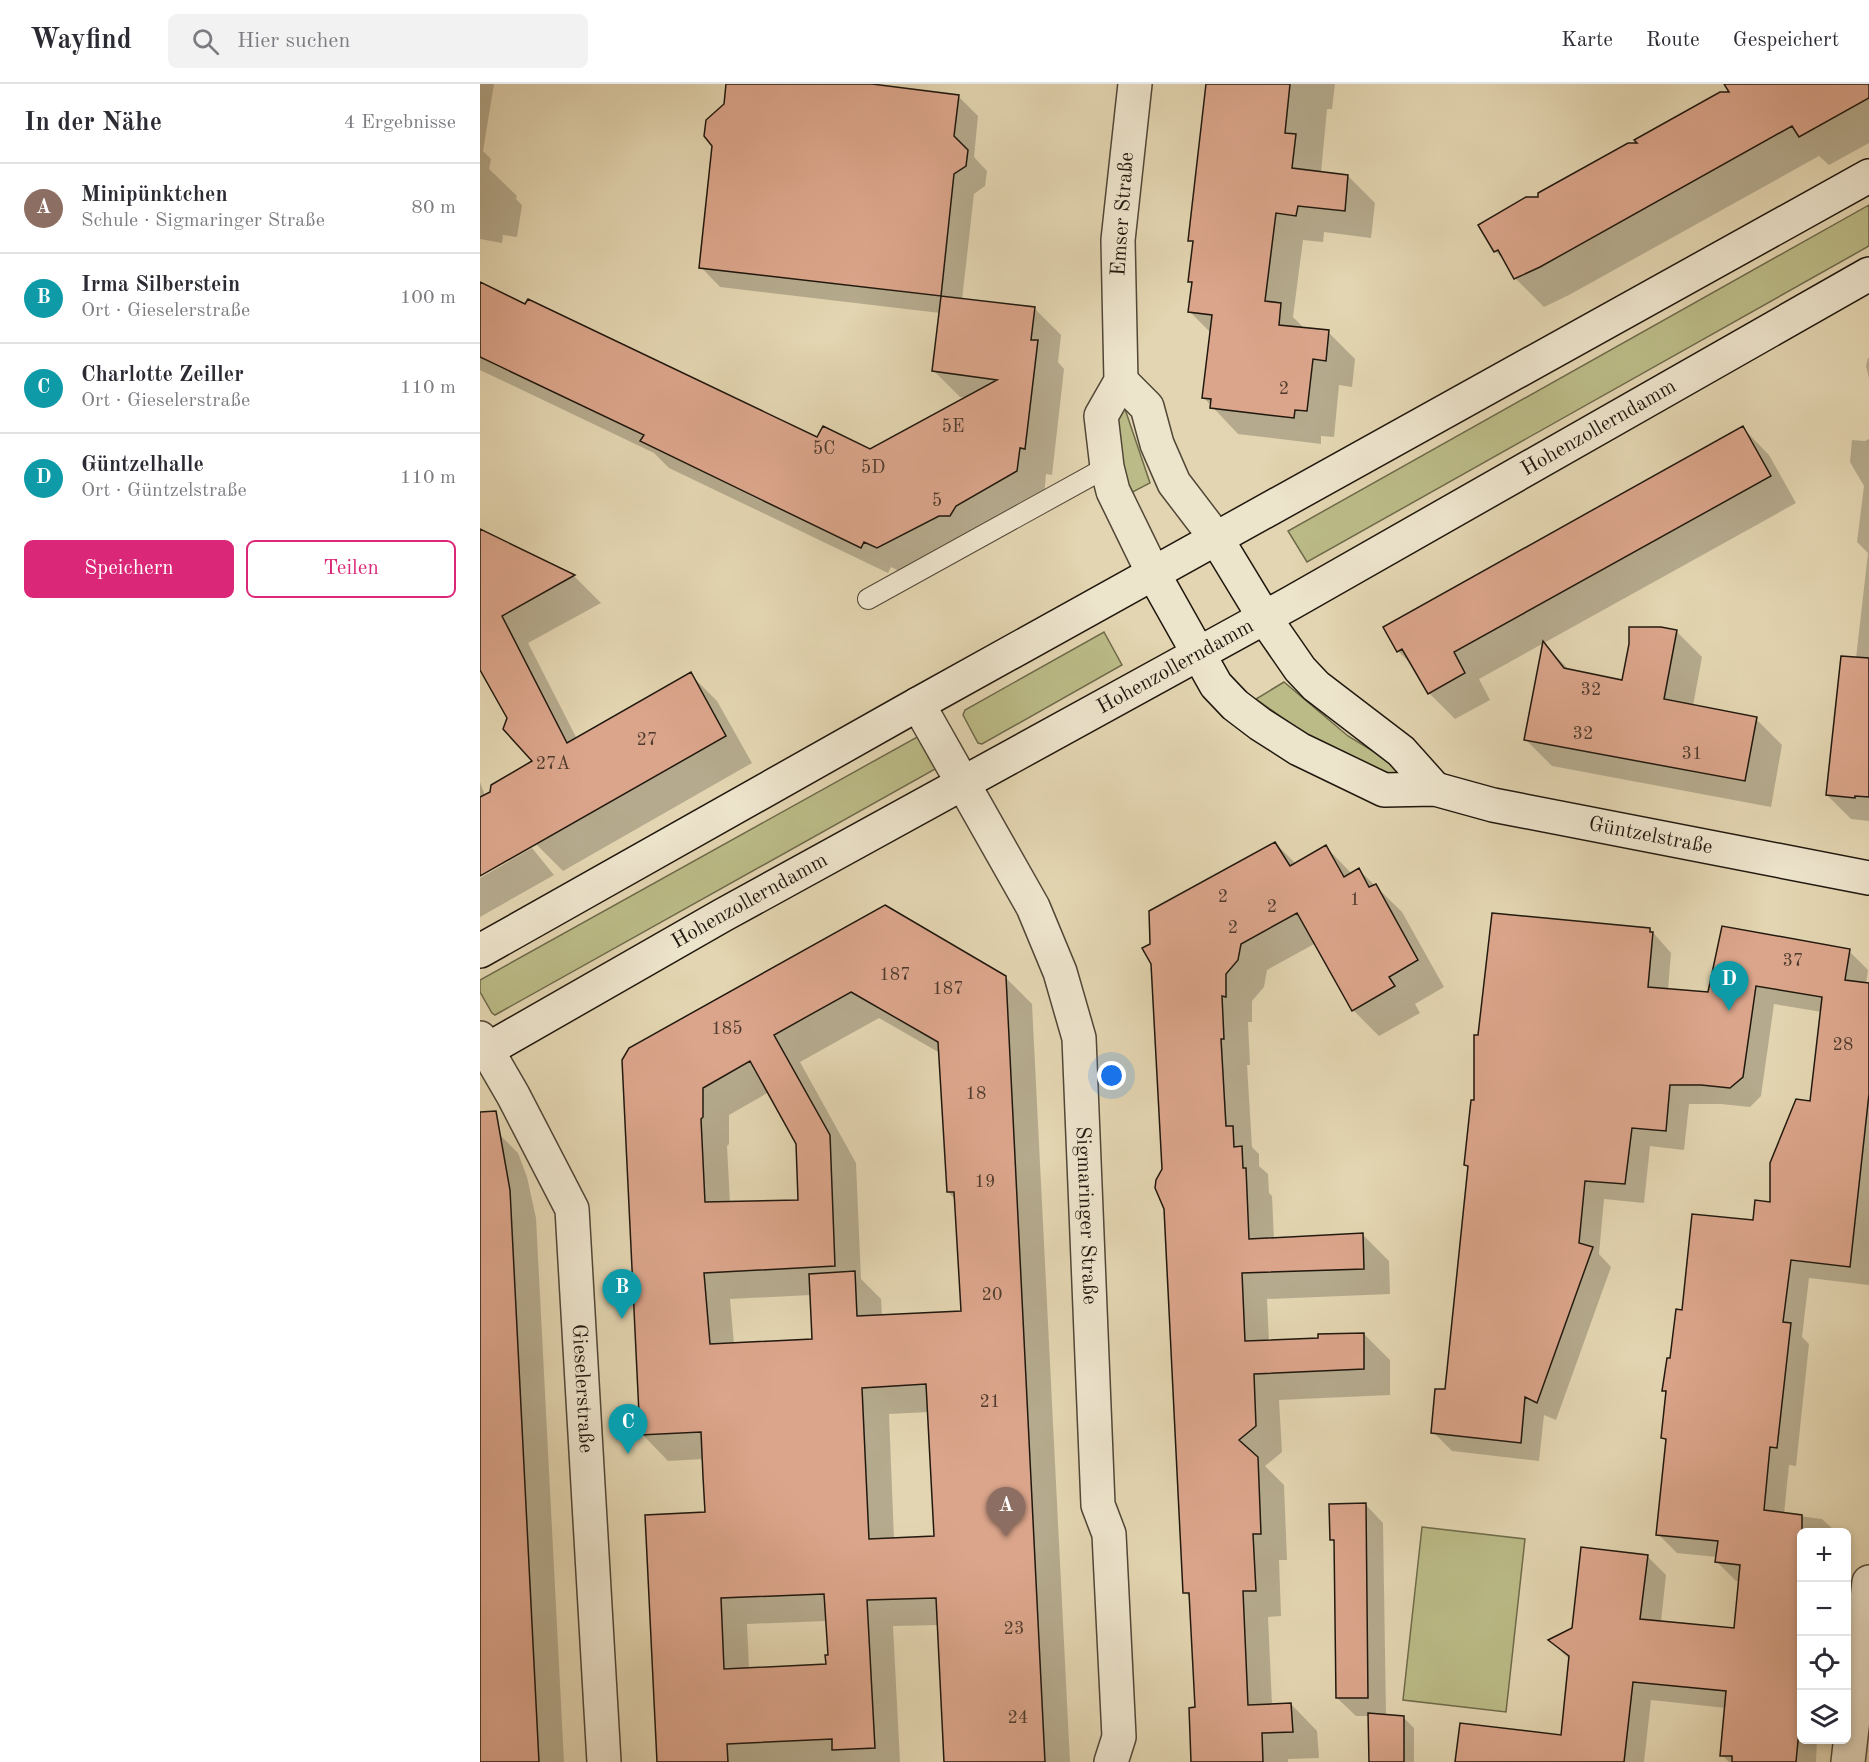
<!DOCTYPE html>
<html lang="de">
<meta charset="utf-8">
<style>
body{margin:0;font-family:"Old Standard TT",serif;background:#f2f2f3;color:#2b2b33}
.controls{position:absolute;right:18px;bottom:18px;display:grid;overflow:hidden;border-radius:9px;box-shadow:0 3px 9px #0003}
.controls button{width:54px;height:54px;display:grid;place-items:center;padding:0;border:0;border-bottom:2px solid #e1e1e2;background:#fff;color:#2b2b33;font:30px sans-serif}
.you{position:absolute;left:632px;top:992px;width:21px;height:21px;margin:-15px;border:4px solid #fff;border-radius:50%;background:#1a73e8;box-shadow:0 0 0 9px #1a73e833}
.badge{display:grid;place-items:center;width:39px;height:39px;border-radius:50%;background:#db2777;color:#fff;font-size:20px;font-weight:700}
.pin{position:absolute;translate:-50% -50px;filter:drop-shadow(0 2px 3px #0008)}
.pin::after{content:'';position:absolute;top:32px;width:21px;height:18px;background:inherit;clip-path:polygon(0 0,100% 0,50% 100%)}
.list{margin:0;padding:0;list-style:none}
h2{display:flex;justify-content:space-between;align-items:center;height:78px;margin:0;padding:0 24px;font-size:26px}
h2 small{font-size:20px;font-weight:400;color:#7c7c81}
.list li{display:grid;grid-template-columns:39px 1fr auto;gap:18px;align-items:center;box-sizing:border-box;height:90px;padding:0 24px;border-top:2px solid #e1e1e2}
.list b{display:block;font-size:22px;white-space:nowrap}
.list p{margin:0;font-size:20px;white-space:nowrap;color:#7c7c81}
.list em{font-size:20px;font-style:normal;color:#7c7c81}
.actions{display:flex;gap:12px;padding:18px 24px}
.actions a{flex:1;padding:14px 0;border:2px solid #db2777;border-radius:9px;text-align:center;font-size:21px;color:#db2777}
.actions .main{background:#db2777;color:#fff}
.icon{flex:none;width:33px;height:33px;fill:none;stroke:currentColor;stroke-width:2;stroke-linecap:round;stroke-linejoin:round}
.map{position:relative;flex:none;width:1389px;height:1678px;overflow:hidden}
header{display:flex;align-items:center;gap:36px;box-sizing:border-box;height:84px;padding:0 30px;background:#fff;border-bottom:2px solid #e1e1e2}
header strong{font-size:28px}
nav{display:flex;gap:33px;margin-inline-start:auto;font-size:21px}
.search{width:420px;height:54px;background:#f2f2f3;display:flex;align-items:center;gap:15px;box-sizing:border-box;padding:0 21px;border-radius:9px;color:#7c7c81;font-size:22px}
main{display:flex}
aside{flex:1;background:#fff}
.map>svg:first-child{display:block}
.green{fill:#bbbb87;stroke:#6e6a4a;stroke-width:1.5}
.shadow{fill:#0003;fill-rule:evenodd}
.building{fill:#dba58b;stroke:#20180e;stroke-width:1.5;fill-rule:evenodd}
.lines{fill:none;stroke-linecap:round;stroke-linejoin:round}
.lane-casing{stroke:#514737;stroke-width:22}
.street-casing{stroke:#514737;stroke-width:36}
.secondary-casing{stroke:#20180e;stroke-width:36}
.lane{stroke:#ede4cc;stroke-width:20}
.street{stroke:#ede4cc;stroke-width:33}
.secondary{stroke:#ede4cc;stroke-width:33}
.labels{text-anchor:middle;dominant-baseline:central;stroke-width:4.5;stroke-linejoin:round;paint-order:stroke}
.number-label{font-size:18px;fill:#4f3b2d}
.street-label{font-size:21px;fill:#20180e;stroke:#ede4cc}
</style>
<header>
<strong>Wayfind</strong>
<div class="search"><svg class="icon" aria-label="search" viewBox="0 0 24 24"><circle cx="10" cy="10" r="6"/><path d="M15 15l6 6"/></svg>Hier suchen</div>
<nav><a>Karte</a><a>Route</a><a>Gespeichert</a></nav>
</header>
<main>
<aside>
<h2>In der Nähe<small>4 Ergebnisse</small></h2>
<ul class="list">
<li><span class="badge" style="background:#8d6e63">A</span><div><b>Minipünktchen</b><p>Schule · Sigmaringer Straße</p></div><em>80 m</em></li>
<li><span class="badge" style="background:#0f9aa8">B</span><div><b>Irma Silberstein</b><p>Ort · Gieselerstraße</p></div><em>100 m</em></li>
<li><span class="badge" style="background:#0f9aa8">C</span><div><b>Charlotte Zeiller</b><p>Ort · Gieselerstraße</p></div><em>110 m</em></li>
<li><span class="badge" style="background:#0f9aa8">D</span><div><b>Güntzelhalle</b><p>Ort · Güntzelstraße</p></div><em>110 m</em></li>
</ul>
<div class="actions"><a class="main">Speichern</a><a>Teilen</a></div>
</aside>
<div class="map">
<svg width="1389" height="1678" viewBox="0 0 1389 1678">
<rect width="100%" height="100%" fill="#e3d5b1"/>
<filter id="stains"><feTurbulence type="fractalNoise" baseFrequency=".00333" numOctaves="4"/><feColorMatrix values="0 0 0 0 .2 0 0 0 0 .09 0 0 0 0 .02 0 0 0 .5 -.17"/></filter>
<radialGradient id="worn" r=".72"><stop offset=".6" stop-color="#630" stop-opacity="0"/><stop offset="1" stop-color="#630" stop-opacity=".3"/></radialGradient>
<path class="green" d="M1389,121V162L827,478L808,447Z
M638,322L645,325L670,399L647,411L636,370Z
M624,548L642,581L502,660L498,659L483,631L485,626Z
M804,598L868,652L917,682L919,685V689L914,692L885,680L825,650L776,615Z
M439,652L457,684L15,931L12,929L0,908V896Z
M942,1443L1045,1455L1026,1628L923,1616Z"/>
<path class="shadow" d="M0,0H14L3,67L11,75L9,85L37,112L36,115L42,121L37,153L23,151L22,159L0,155Z
M247,0H369L478,12L498,32L494,73L507,87L505,102L494,110L482,216L554,224L581,251L578,278L584,285L572,391L566,390L564,413L425,490L411,483L408,489L189,384L174,369L0,286V200L338,355L390,366L487,314L480,313L453,286L460,229L240,203L221,183Z
M727,0H855L852,25H847L841,89L868,92L895,119L891,154L844,148L843,158L823,156L813,233L825,245L848,248L875,275L872,303L859,301L854,353L841,352V360L758,350L724,314L731,249L710,228L713,201L710,198L714,160L710,156Z
M1257,0H1389V59L1349,81L1339,72L1089,211L1064,223L1035,194L1026,178L1015,167L1060,115L1251,9Z
M1388,274H1389V294L1386,282Z
M1263,344L1289,371L1316,419L999,595L1010,616L975,635L949,609L934,583L918,567Z
M1389,355V737L1371,735L1347,711L1376,574L1388,469L1377,458L1384,402L1370,378L1372,356L1385,357Z
M0,447L95,493L121,519L48,559L97,655L210,590L237,617L272,679L83,787L56,760L37,687L55,677L0,585Z
M1196,547L1222,573L1213,622L1276,635L1302,661L1291,723L1072,682L1046,656L1064,560L1090,587L1143,598Z
M0,698L5,712L0,790Z
M795,759L816,780L846,763L872,790L879,786L922,828L964,903L935,920L940,929L899,952L873,926L836,859L787,886L784,903L772,917V938H768L770,981H767L772,1063L779,1070V1082L788,1090L789,1109L792,1112L794,1155L882,1150L909,1177L910,1210L787,1215L789,1257L840,1255L884,1250L910,1276V1311L799,1316L802,1368L785,1382L804,1401L807,1476H799L801,1532L788,1533L792,1621L811,1620L837,1647L839,1674L808,1675V1678H713L716,1625L711,1515L705,1508L673,879Z
M52,764L74,791L0,833V794Z
M405,823L525,893L552,920L590,1678H466L459,1541L413,1542L420,1678H178L226,1430L224,1375L188,1377L162,1350L143,976ZM399,934L460,969L468,1108L476,1116L483,1228L402,1232L401,1215L381,1195L376,1079L320,978ZM289,1008L318,1060L319,1117L250,1119L247,1062L249,1060V1031ZM331,1211L333,1256L254,1260L250,1215ZM449,1328L456,1453L414,1455L409,1330ZM347,1537L350,1572L347,1582L269,1585L267,1540Z
M1170,845L1191,869L1188,906L1229,910L1369,867L1388,886L1386,900H1389V1201L1329,1194L1322,1253L1329,1260L1316,1382L1309,1381L1304,1430L1342,1435L1356,1448H1322V1656H1337L1336,1678H1249L1242,1671L1246,1624L1171,1616L1164,1678H977L1082,1652L1090,1576L1071,1557L1094,1545L1167,1472L1186,1491L1181,1538L1255,1545L1260,1497H1256L1237,1478V1473L1197,1469L1178,1450L1188,1359L1183,1354L1188,1310L1184,1306L1203,1228L1274,1138L1292,1119L1331,1018L1342,928L1294,920L1281,1012L1270,1023L1241,1020H1209L1204,1066L1170,1062L1164,1119L1124,1115L1119,1170L1131,1183L1076,1336L1064,1331L1059,1377L972,1367L953,1348L966,1307L989,1084L985,1080L996,1017Z
M11,1042L38,1069L47,1093L56,1134L84,1678H0V1049Z
M885,1420L903,1439L906,1632L924,1634L934,1644V1678H890V1632H876L857,1614L855,1459L852,1456Z"/>
<path class="building" d="M246,0H392L479,11L474,52L488,66L486,82L474,90L461,212L219,184L232,62L224,52L226,36L244,20Z
M726,0H810L805,49L816,50L812,84L868,91L865,127L818,122L816,132L796,129L785,217L801,219L799,241L849,246L846,277L833,275L827,327L815,326L814,334L730,324L731,315L722,314L732,231L708,228L712,198H708L713,157H708Z
M1244,0H1389V14L1319,53L1312,42L1060,183L1034,195L1018,166L1014,168L998,141L1046,113H1058V109L1148,59H1157L1154,56L1240,8H1249Z
M0,198L45,220L48,215L337,353L343,342L390,365L517,296L452,287L461,212L555,223L551,256H558L545,365L540,364L537,387L476,422L470,432H459L397,464L384,458L381,464L160,357L164,351L0,273Z
M1263,342L1291,392L974,568L985,589L948,610L922,565L917,568L903,543Z
M0,445L95,491L22,532L87,659L211,588L246,652L0,792V713L10,708L11,701L52,677L23,645L27,634L0,586Z
M1149,543H1181L1197,546L1184,615L1277,633L1265,697L1044,656L1063,557L1084,584L1142,596L1149,560Z
M1361,572L1389,574V713L1375,712V714L1346,711Z
M795,758L810,782L846,761L864,793L879,784L889,803L896,800L938,876L909,893L915,902L872,927L817,829L761,860L758,876L746,890V913L742,912L744,955H741L746,1042H753L754,1063L762,1062L763,1084H766L769,1155L883,1149L884,1185L762,1189L765,1257L838,1254V1250L884,1249V1285L774,1290L776,1342L759,1356L778,1373L781,1450H773L776,1507H763L768,1621L811,1619L813,1648L782,1649L783,1678H711L709,1624L715,1623L709,1509H703L684,1125L675,1104L676,1096L682,1085L671,880L662,864L670,860L669,827Z
M405,821L526,892L565,1678H464L456,1514L387,1516L395,1664L352,1666V1655L247,1660L248,1678H177L165,1431L225,1428L223,1393L221,1348L160,1351L142,976L149,964ZM371,908L458,958L467,1108H474L481,1227L377,1232L375,1187L329,1190L332,1255L230,1260L224,1189L355,1182L350,1051L294,951ZM270,977L316,1060L318,1116L225,1118L221,1035L223,1033V1004ZM446,1300L454,1452L389,1455L382,1304ZM344,1510L348,1571H345L346,1580L244,1585L241,1514Z
M1012,829L1170,844V848H1173L1168,903L1228,908L1242,842L1370,865L1365,896L1389,899V1010L1370,1183L1311,1176L1303,1238L1311,1239L1297,1364L1290,1363L1284,1426L1322,1431V1615L1316,1678H1252V1672H1240L1246,1607L1153,1598L1144,1678H975L980,1639L1081,1651L1089,1572L1068,1556L1092,1544L1101,1463L1168,1471L1160,1535L1254,1544L1260,1481L1235,1478L1238,1457L1176,1451L1186,1355L1181,1354L1186,1307H1182L1187,1274H1190L1196,1225L1202,1226L1212,1130L1273,1136L1275,1116L1290,1118V1079L1316,1015L1330,1017L1342,913L1276,902L1263,993L1250,1004L1221,1001H1190L1186,1047L1152,1044L1145,1100L1105,1097L1099,1159L1113,1163L1057,1319L1045,1313L1041,1359L951,1349L955,1305H965L988,1082L984,1081L991,1016H994V951H998Z
M16,1027L30,1106L59,1678H0V1028Z
M886,1419L888,1614H856L854,1456H850L849,1420Z
M888,1629L924,1632V1678H889Z"/>
<g class="lines">
<defs>
<path id="lane" d="M388,515L627,383"/>
<g id="street">
<path d="M655,0L638,156L641,297L621,332L627,383L633,407L673,489"/>
<path d="M641,297L667,323L677,360L694,399L736,454"/>
<path id="s1" d="M438,620L553,823L580,888L599,954L618,1421L629,1450L639,1653L631,1678"/>
<path id="s2" d="M0,954L33,1011L92,1125L124,1678"/>
<path d="M1368,1678L1389,1498"/>
</g>
<g id="secondary">
<path d="M736,454L784,533L820,585L836,602L921,667L955,705"/>
<path id="s3" d="M673,489L736,601L755,621L780,640L819,665L904,706L955,705L1013,721L1389,794"/>
<path d="M0,867L438,620L1389,92"/>
<path id="s4" d="M0,970L243,831L811,519L1389,190"/>
</g>
</defs>
<use href="#lane" class="lane-casing"/>
<use href="#street" class="street-casing"/>
<use href="#secondary" class="secondary-casing"/>
<use href="#lane" class="lane"/>
<use href="#street" class="street"/>
<use href="#secondary" class="secondary"/>
</g>
<g class="labels">
<g class="number-label">
<text x="804" y="305">2</text>
<text x="473" y="343">5E</text>
<text x="344" y="365">5C</text>
<text x="393" y="384">5D</text>
<text x="457" y="417">5</text>
<text x="1111" y="606">32</text>
<text x="1103" y="650">32</text>
<text x="167" y="656">27</text>
<text x="1212" y="670">31</text>
<text x="73" y="680">27A</text>
<text x="743" y="813">2</text>
<text x="875" y="816">1</text>
<text x="792" y="823">2</text>
<text x="753" y="844">2</text>
<text x="1313" y="877">37</text>
<text x="415" y="891">187</text>
<text x="468" y="905">187</text>
<text x="247" y="945">185</text>
<text x="1363" y="961">28</text>
<text x="496" y="1010">18</text>
<text x="505" y="1098">19</text>
<text x="512" y="1211">20</text>
<text x="510" y="1318">21</text>
<text x="534" y="1545">23</text>
<text x="538" y="1634">24</text>
</g>
<g class="street-label">
<text transform="translate(643 130) rotate(-86)">Emser Straße</text>
<text stroke="none"><textPath href="#s4" startOffset="1282">Hohenzollerndamm</textPath></text>
<text stroke="none"><textPath href="#s4" startOffset="796">Hohenzollerndamm</textPath></text>
<text stroke="none"><textPath href="#s3" startOffset="600">Güntzelstraße</textPath></text>
<text stroke="none"><textPath href="#s4" startOffset="310">Hohenzollerndamm</textPath></text>
<text stroke="none"><textPath href="#s1" startOffset="550">Sigmaringer Straße</textPath></text>
<text stroke="none"><textPath href="#s2" startOffset="374">Gieselerstraße</textPath></text>
</g>
</g>
<rect width="100%" height="100%" filter="url(#stains)"/>
<rect width="100%" height="100%" fill="url(#worn)"/>
</svg>
<div class="controls">
<button>+</button>
<button>−</button>
<button><svg class="icon" aria-label="locate" viewBox="0 0 24 24"><circle cx="12" cy="12" r="6"/><path d="M12 2v4M12 18v4M2 12h4M18 12h4"/></svg></button>
<button><svg class="icon" aria-label="layers" viewBox="0 0 24 24"><path d="M12 4l9 5-9 5-9-5zM3 14l9 5 9-5"/></svg></button>
</div>
<div class="you"></div>
<div class="pin badge" style="left:526px;top:1453px;background:#8d6e63">A</div>
<div class="pin badge" style="left:142px;top:1235px;background:#0f9aa8">B</div>
<div class="pin badge" style="left:148px;top:1370px;background:#0f9aa8">C</div>
<div class="pin badge" style="left:1249px;top:927px;background:#0f9aa8">D</div>
</div>
</main>
